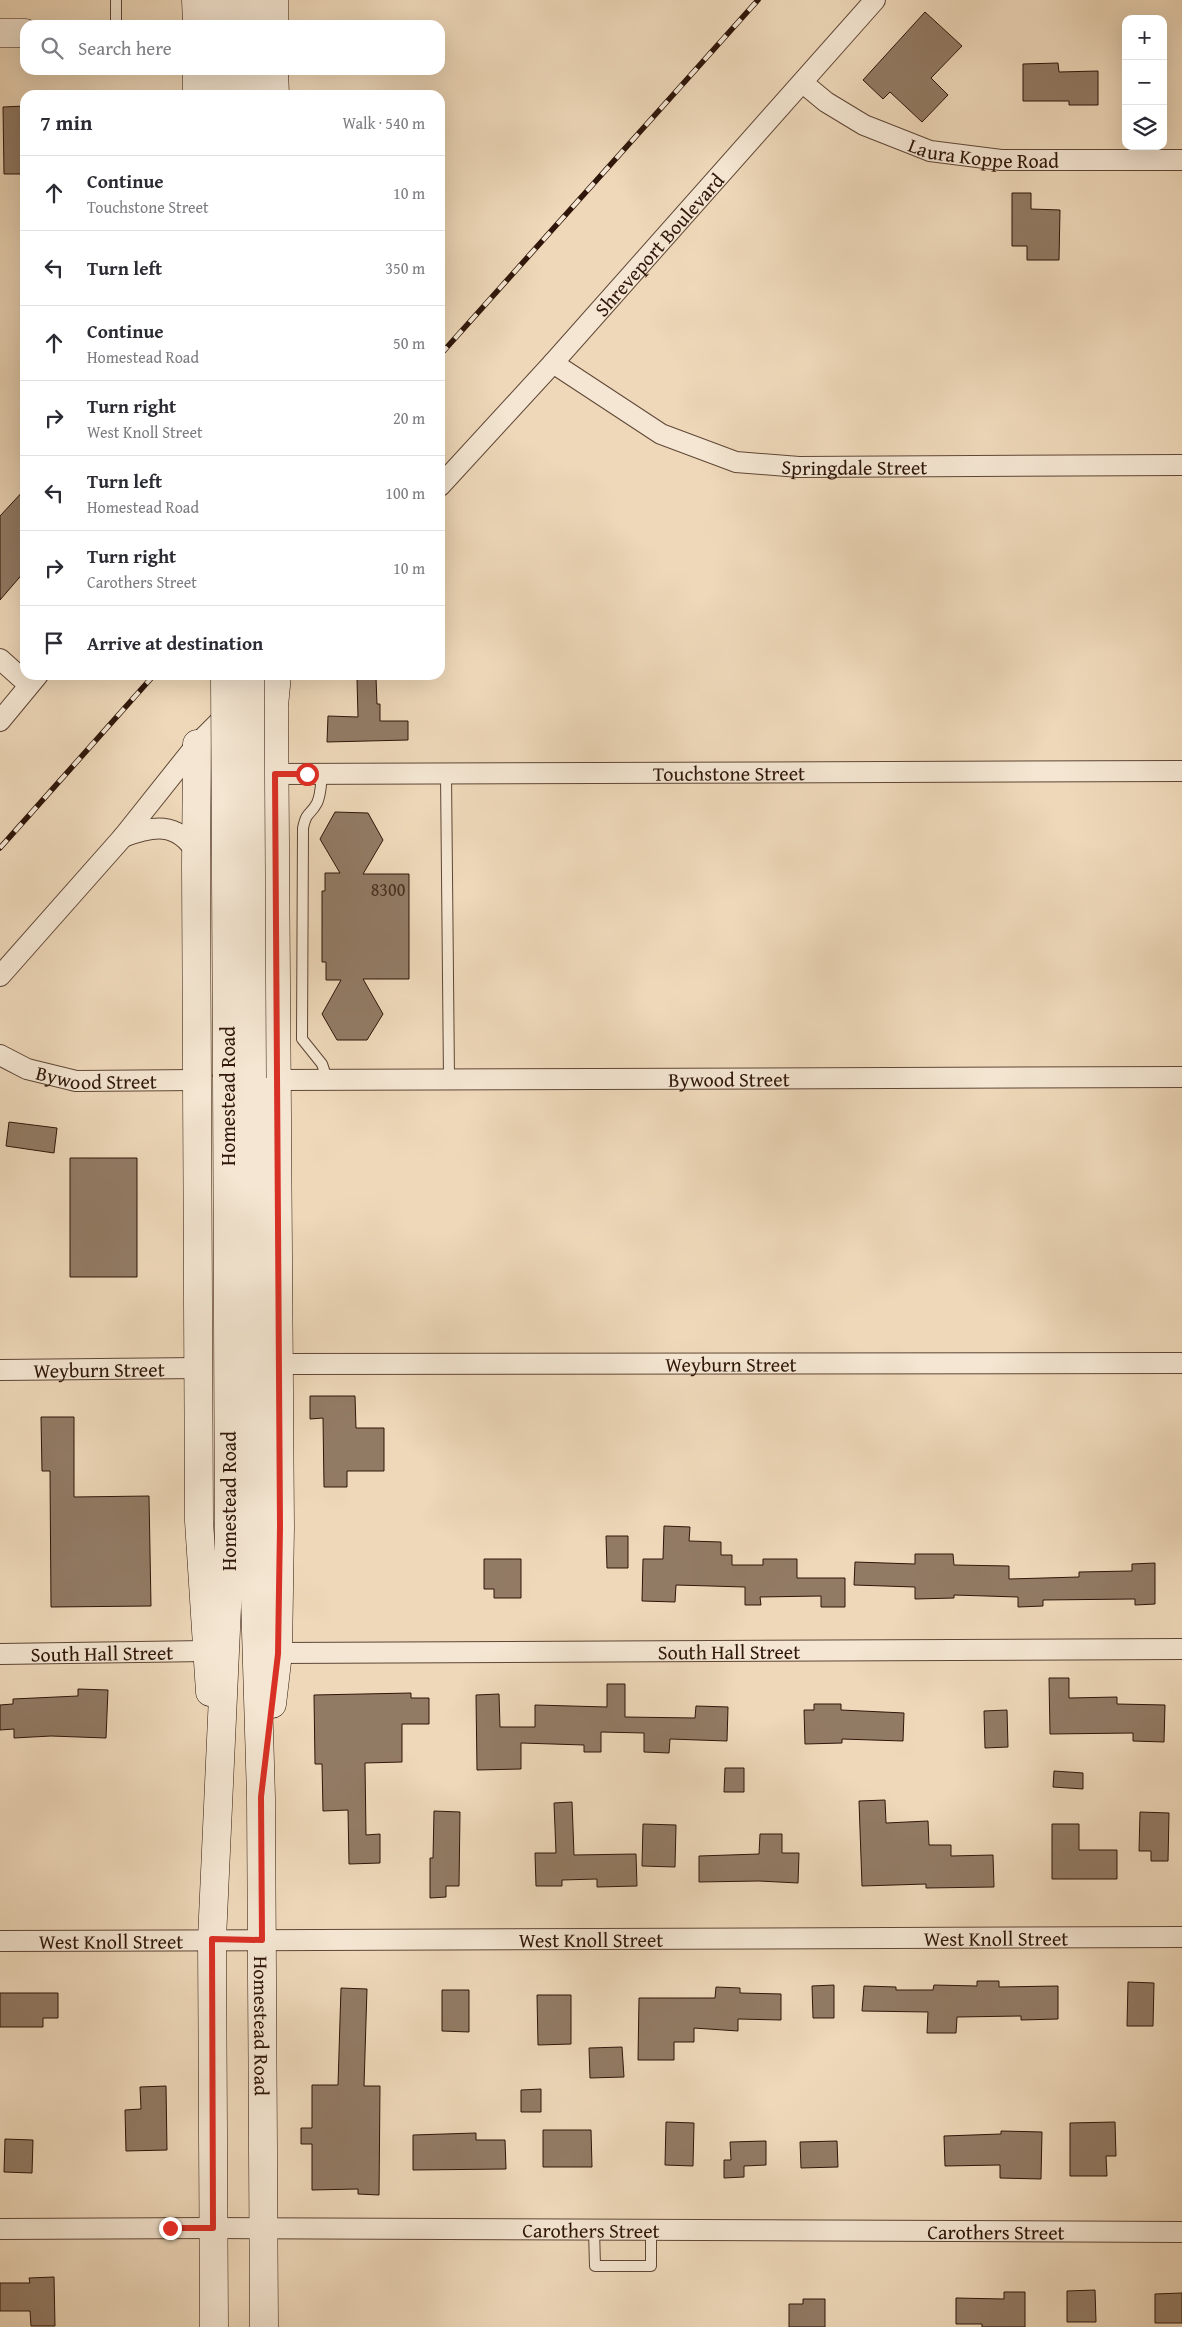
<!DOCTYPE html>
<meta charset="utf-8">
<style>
body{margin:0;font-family:"Gentium Book Plus",serif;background:#f2f2f3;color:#2b2b33}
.controls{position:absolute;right:15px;top:15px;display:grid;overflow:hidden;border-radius:10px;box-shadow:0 5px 20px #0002}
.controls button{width:45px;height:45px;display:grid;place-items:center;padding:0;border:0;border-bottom:1px solid #e1e1e2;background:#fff;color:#2b2b33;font:25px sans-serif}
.stop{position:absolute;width:15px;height:15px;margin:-11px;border:4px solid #d93025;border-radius:50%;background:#fff}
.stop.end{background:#d93025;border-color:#fff;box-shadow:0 1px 5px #0008}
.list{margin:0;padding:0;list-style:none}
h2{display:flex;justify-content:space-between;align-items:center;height:65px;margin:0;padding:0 20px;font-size:21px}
h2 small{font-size:16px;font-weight:400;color:#7c7c81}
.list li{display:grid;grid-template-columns:32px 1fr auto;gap:15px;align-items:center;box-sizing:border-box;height:75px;padding:0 20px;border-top:1px solid #e1e1e2}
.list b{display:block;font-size:19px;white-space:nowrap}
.list p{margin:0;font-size:16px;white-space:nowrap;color:#7c7c81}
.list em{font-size:16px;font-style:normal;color:#7c7c81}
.icon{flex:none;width:28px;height:28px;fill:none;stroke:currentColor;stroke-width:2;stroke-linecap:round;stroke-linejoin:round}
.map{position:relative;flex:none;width:1182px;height:2327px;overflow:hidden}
.search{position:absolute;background:#fff;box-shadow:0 5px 20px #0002;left:20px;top:20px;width:425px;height:55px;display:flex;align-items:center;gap:12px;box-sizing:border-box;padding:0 18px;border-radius:15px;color:#7c7c81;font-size:19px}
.panel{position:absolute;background:#fff;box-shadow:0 5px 20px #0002;left:20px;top:90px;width:425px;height:590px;border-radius:15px}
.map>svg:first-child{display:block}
.building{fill:#927b65;stroke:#2f160a}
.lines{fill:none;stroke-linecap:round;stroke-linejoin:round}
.lane-casing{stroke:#5f4636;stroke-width:12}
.street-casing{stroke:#5f4636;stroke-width:22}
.secondary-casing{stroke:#2f160a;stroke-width:29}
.lane{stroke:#f4e6d2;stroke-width:10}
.street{stroke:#f4e6d2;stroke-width:20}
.secondary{stroke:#f4e6d2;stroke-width:28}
.rail-casing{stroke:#2f160a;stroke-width:5.5}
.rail{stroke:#f4e6d2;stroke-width:4;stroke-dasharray:11;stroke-linecap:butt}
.secondary-bridge-casing{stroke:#2f160a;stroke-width:29;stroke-linecap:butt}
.secondary-bridge{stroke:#f4e6d2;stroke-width:28}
.route{stroke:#d93025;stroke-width:6}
.labels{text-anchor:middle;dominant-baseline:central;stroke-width:4;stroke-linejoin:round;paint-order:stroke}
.number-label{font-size:18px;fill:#482f21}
.street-label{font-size:20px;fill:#2f160a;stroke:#f4e6d2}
</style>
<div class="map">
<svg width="1182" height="2327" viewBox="0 0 1182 2327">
<rect width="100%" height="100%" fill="#eed8b9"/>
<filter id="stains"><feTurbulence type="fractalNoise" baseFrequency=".004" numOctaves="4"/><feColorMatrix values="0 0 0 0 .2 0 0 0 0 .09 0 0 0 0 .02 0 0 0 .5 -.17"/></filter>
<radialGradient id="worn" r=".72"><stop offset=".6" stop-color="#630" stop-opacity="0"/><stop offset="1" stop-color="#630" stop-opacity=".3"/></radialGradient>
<path class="building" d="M925,12L962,46L931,78L948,95L922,122L890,92L883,99L863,80Z
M1058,63L1059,72L1098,71V105H1069V101H1023V64Z
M25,106V174H4L3,107Z
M1012,193H1031V209L1060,210L1059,260H1027V246H1012Z
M25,489V571L0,600V516Z
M376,678L377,704H380V721H408V740L327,742L328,716L358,717L357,679Z
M335,812L368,813L383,840L363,874H409V979H363L383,1014L367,1040H337L322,1014L341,980H326V962H322V891H325V873H340L320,839Z
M9,1122L57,1128L54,1153L6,1146Z
M70,1158H137V1277H70Z
M310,1396H355L356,1428H384V1471H347V1487H324L323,1418L310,1419Z
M41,1417H74V1497L149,1496L151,1606L51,1607L50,1471H42Z
M664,1526L690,1527L689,1541L721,1542V1555H732V1565H763V1559H797V1578H845V1607H821V1596L760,1597L761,1605H745V1587L676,1585L675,1602L642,1601L643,1559H663Z
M606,1536H628V1568H607Z
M915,1554H953L954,1565L1009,1566V1579L1079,1577V1572L1132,1571V1564L1155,1563V1604L1135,1605V1599L1043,1600V1606L1018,1607V1597L954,1595V1598L915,1599V1587L854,1585L855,1562L915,1564Z
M484,1559H521V1598H494V1589H484Z
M1049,1678H1069V1698L1117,1697V1704L1165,1705L1164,1742L1133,1741V1733L1050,1734Z
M607,1684H625V1717L695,1718L696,1706L728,1707L727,1741L670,1739L669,1753L644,1752V1733L601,1732V1752H584V1745L521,1743V1769L477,1770L476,1695L499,1694L500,1727H535V1705L607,1707Z
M78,1689L108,1690L106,1738L51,1736L14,1738V1729L0,1730V1705L13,1704V1699L78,1696Z
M411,1693V1698H429V1724H402V1762L365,1763L366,1835L380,1834V1863L349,1864L348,1810L323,1811L322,1764H315L314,1695Z
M814,1704H841V1710L904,1713L903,1741L842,1739V1743L805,1744L804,1710H814Z
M1007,1710L1008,1747L985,1748L984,1711Z
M725,1768H744V1792H724Z
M1054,1771L1083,1773V1789L1053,1787Z
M885,1800L886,1823L928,1821L929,1845H951V1856L993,1855L994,1887L926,1888V1884L862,1886L859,1801Z
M572,1802L574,1855L636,1854L637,1886L597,1887V1879L562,1880V1886H536L535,1853H556L554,1803Z
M434,1811L460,1812L459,1886H446V1897L430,1898V1858H433Z
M1140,1812L1169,1813L1168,1861H1151V1851H1139Z
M643,1824L676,1825L675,1867L642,1866Z
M1052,1824H1079V1850H1117V1879H1052Z
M760,1834H782V1853H799L798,1883L759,1881L699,1882V1856L759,1854Z
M977,1981H999V1987L1058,1986V2019L1021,2020V2016L957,2017L956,2033H927L928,2012L862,2011L864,1986L896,1987V1990H933L934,1985L977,1986Z
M1128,1982L1154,1983L1153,2026H1127Z
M834,1985V2018H813L812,1986Z
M716,1987L740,1988V1993L781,1994V2020L738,2019V2031L694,2028V2042H674V2060H638L639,1998H715Z
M341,1988L367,1989L364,2086H380L379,2195L358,2194V2189L312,2190V2144H301V2128H312V2085H338Z
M442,1990H469V2032L442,2031Z
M0,1993H58V2018H43V2027H0Z
M537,1995H571V2044L538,2045Z
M622,2047L624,2077L590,2078L589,2048Z
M166,2086L167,2150L126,2151L125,2110L141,2109L140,2087Z
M541,2089V2112H521V2090Z
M666,2122L694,2123L693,2166L665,2165Z
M1115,2122L1116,2156H1106L1107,2176H1070V2123Z
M543,2130H591L592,2167H543Z
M1001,2131L1042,2132L1041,2179L1000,2178V2165L945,2166L944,2136L1001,2134Z
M476,2133V2140H505L506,2169L413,2170V2135Z
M5,2139L33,2140L32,2173L4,2172Z
M766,2141V2165L744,2166V2177L724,2178V2160H731L730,2142Z
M837,2141L838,2167L801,2168L800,2142Z
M54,2277L55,2326H31L30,2311H0V2283H30L29,2278Z
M1095,2290L1096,2322H1067V2291Z
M1004,2292H1025V2327H982V2324H956V2298L1004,2299Z
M1182,2293V2323H1155V2294Z
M803,2299H825V2327H789V2304H803Z"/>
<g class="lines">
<defs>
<path id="lane" d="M116,0V25
M322,774C321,783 321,795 317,803C310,816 307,810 303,828L302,1039L322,1064L327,1079
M446,774L449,1078
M594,2230L595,2266H651V2230"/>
<g id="street">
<path id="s1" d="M803,83L826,102L864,125L930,151L1001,160H1182"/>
<path id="s2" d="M553,363L661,434L736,462L799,467L1182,465"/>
<path id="s3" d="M440,486L553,363L875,0"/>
<path d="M0,659L29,685"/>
<path d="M0,721L38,675"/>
<path id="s4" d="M275,774L1182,771"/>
<path d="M123,837C152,826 177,821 196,852"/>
<path d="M0,976L123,837L197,744L231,710"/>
<path id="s5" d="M0,1055L27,1069L76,1081L197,1080"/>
<path id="s6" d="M275,1080L1182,1077"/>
<path id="s7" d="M280,1364L1182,1363"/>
<path id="s8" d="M0,1370L198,1368"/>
<path id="s9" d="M278,1653L1182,1649"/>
<path id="s10" d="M0,1654L206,1651"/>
<path id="s11" d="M0,1941L1182,1937"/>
<path id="s12" d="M0,2229L213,2228L1182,2232"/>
</g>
<g id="secondary">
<path d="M196,0L197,25"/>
<path d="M220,0L221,25"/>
<path d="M247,0V25"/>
<path d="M274,0V25"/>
<path d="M0,33H25"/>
<path d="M197,70V95"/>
<path d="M221,70V95"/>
<path d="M247,70L248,95"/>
<path d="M274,70L275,95"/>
<path d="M197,744L196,866L199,1521L210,1692"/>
<path id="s13" d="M252,1078L254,1564L261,1797L264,2327"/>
<path d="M272,1704L278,1653L280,1527L274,706L277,675"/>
<path d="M214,2327L212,1939L229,1563L227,1077"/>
</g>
</defs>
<use href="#lane" class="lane-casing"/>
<use href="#street" class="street-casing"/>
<use href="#secondary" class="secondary-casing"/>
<use href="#lane" class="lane"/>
<use href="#street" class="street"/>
<use href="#secondary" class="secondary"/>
<defs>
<path id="rail" d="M440,355L758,0
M0,848L154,675"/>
</defs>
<use href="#rail" class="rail-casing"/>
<use href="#rail" class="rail"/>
<defs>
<path id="secondary-bridge" d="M225,675L227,1077
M250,675L252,1078"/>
</defs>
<use href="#secondary-bridge" class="secondary-bridge-casing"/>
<use href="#secondary-bridge" class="secondary-bridge"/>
</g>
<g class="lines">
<path class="route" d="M170,2228H213L212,1939L262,1940L261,1797L278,1654L280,1526L275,774H307"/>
</g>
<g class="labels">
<g class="number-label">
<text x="388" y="889">8300</text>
</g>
<g class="street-label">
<text stroke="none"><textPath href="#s1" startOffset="199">Laura Koppe Road</textPath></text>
<text stroke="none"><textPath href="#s3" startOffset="326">Shreveport Boulevard</textPath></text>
<text stroke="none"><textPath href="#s2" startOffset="328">Springdale Street</textPath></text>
<text stroke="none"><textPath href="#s4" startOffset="454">Touchstone Street</textPath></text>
<text stroke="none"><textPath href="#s5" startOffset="101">Bywood Street</textPath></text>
<text stroke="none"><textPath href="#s6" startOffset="454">Bywood Street</textPath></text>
<text transform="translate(227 1096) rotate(-90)">Homestead Road</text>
<text stroke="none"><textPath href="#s7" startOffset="451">Weyburn Street</textPath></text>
<text stroke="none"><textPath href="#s8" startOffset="99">Weyburn Street</textPath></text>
<text transform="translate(228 1501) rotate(-90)">Homestead Road</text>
<text stroke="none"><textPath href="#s9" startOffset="451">South Hall Street</textPath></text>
<text stroke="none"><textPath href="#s10" startOffset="102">South Hall Street</textPath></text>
<text stroke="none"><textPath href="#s11" startOffset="996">West Knoll Street</textPath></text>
<text stroke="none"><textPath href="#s11" startOffset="591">West Knoll Street</textPath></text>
<text stroke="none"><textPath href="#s11" startOffset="111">West Knoll Street</textPath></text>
<text stroke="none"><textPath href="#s13" startOffset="948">Homestead Road</textPath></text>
<text stroke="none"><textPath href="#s12" startOffset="591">Carothers Street</textPath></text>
<text stroke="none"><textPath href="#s12" startOffset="996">Carothers Street</textPath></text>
</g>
</g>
<rect width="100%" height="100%" filter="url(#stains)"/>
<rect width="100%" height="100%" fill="url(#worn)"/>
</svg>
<div class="controls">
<button>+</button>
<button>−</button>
<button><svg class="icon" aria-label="layers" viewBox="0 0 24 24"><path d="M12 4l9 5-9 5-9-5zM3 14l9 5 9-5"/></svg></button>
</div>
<div class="stop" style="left:307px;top:774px"></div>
<div class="stop end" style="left:170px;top:2228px"></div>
<div class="search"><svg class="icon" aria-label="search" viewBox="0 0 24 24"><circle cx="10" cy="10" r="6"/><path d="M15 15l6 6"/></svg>Search here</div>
<section class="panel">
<h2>7 min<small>Walk · 540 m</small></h2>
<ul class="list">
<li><svg class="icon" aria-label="ahead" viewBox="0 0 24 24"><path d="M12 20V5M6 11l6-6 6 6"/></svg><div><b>Continue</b><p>Touchstone Street</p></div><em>10 m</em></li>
<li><svg class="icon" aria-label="left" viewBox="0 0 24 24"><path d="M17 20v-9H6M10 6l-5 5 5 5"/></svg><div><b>Turn left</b></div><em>350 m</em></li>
<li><svg class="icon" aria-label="ahead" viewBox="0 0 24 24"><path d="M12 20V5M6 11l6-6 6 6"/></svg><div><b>Continue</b><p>Homestead Road</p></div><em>50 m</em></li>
<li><svg class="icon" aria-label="right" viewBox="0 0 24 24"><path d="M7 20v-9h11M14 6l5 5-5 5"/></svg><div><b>Turn right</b><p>West Knoll Street</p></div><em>20 m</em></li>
<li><svg class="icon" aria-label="left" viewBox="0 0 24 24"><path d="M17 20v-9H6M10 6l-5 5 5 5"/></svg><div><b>Turn left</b><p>Homestead Road</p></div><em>100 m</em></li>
<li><svg class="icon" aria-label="right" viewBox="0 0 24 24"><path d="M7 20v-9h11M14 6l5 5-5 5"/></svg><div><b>Turn right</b><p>Carothers Street</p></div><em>10 m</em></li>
<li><svg class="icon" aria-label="arrive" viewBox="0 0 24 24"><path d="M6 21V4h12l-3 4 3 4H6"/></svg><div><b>Arrive at destination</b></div></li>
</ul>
</section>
</div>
